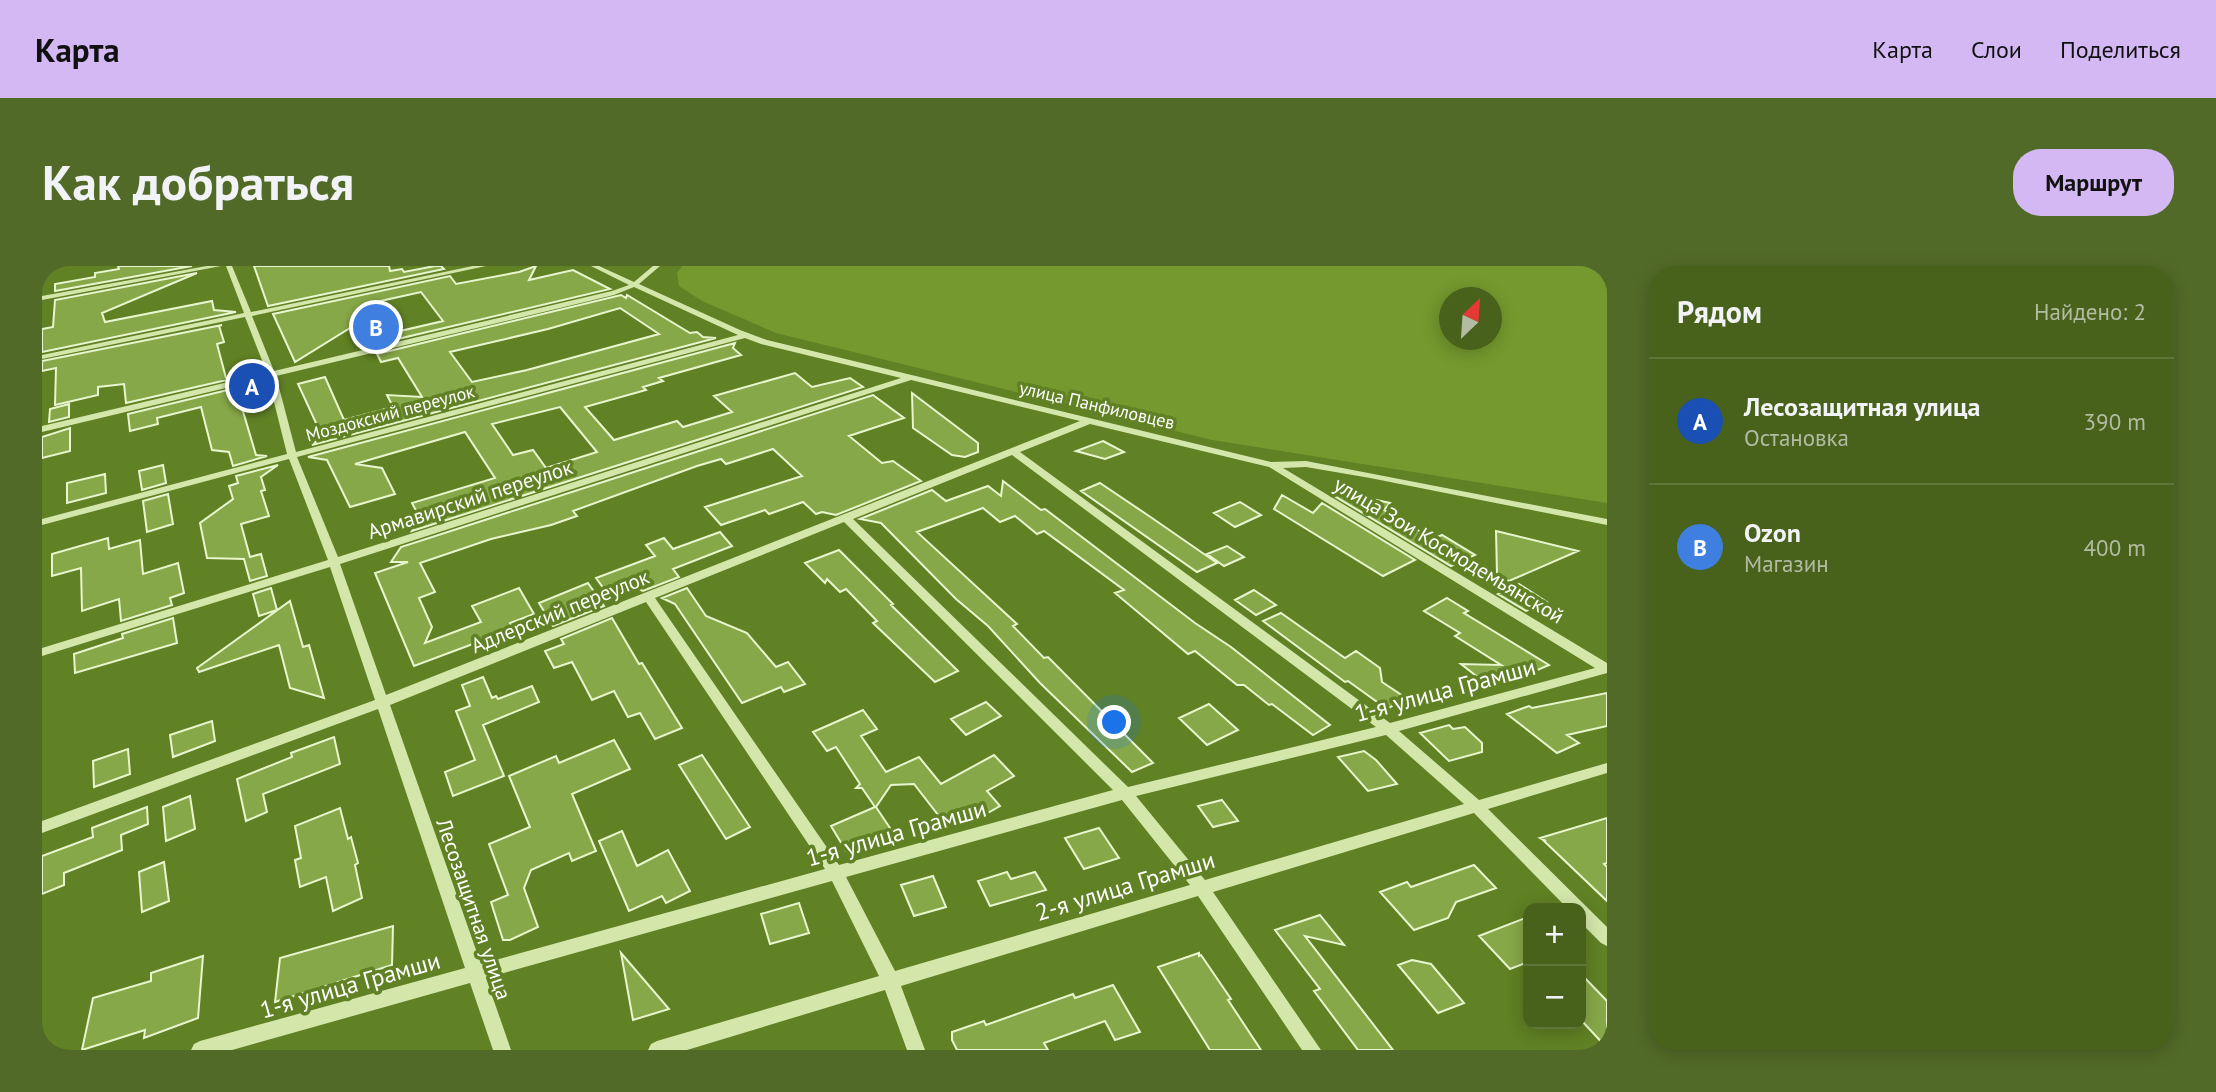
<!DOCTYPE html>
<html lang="ru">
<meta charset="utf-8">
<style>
body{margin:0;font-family:"PT Sans",sans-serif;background:#526a28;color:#f1f3f6}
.controls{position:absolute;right:21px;bottom:21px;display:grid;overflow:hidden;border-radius:14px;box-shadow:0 4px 18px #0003}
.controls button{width:63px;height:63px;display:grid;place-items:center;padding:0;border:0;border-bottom:2px solid #60753a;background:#48611b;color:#f1f3f6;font:35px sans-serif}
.compass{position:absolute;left:1397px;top:21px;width:63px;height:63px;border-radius:50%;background:#48611b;box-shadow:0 4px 18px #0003;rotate:25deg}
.you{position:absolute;left:1073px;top:457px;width:24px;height:24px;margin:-18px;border:5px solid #fff;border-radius:50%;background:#1a73e8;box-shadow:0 0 0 10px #1a73e833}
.badge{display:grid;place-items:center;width:46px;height:46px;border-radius:50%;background:#d4b8f4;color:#fff;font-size:23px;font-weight:700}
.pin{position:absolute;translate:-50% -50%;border:4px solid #fff;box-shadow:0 2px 7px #0006}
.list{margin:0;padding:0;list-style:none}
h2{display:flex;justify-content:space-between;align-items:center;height:91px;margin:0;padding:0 28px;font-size:30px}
h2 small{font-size:23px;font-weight:400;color:#b1bca3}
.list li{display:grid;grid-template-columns:46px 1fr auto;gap:21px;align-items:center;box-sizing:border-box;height:126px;padding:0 28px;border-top:2px solid #60753a}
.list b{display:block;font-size:26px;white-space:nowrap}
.list p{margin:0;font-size:23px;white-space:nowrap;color:#b1bca3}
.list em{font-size:23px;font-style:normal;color:#b1bca3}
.map{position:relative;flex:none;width:1565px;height:784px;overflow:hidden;border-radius:28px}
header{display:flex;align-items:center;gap:42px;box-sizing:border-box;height:98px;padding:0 35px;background:#d4b8f4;color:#111}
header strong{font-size:33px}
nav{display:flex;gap:38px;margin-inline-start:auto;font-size:24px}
.intro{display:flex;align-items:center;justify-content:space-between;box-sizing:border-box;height:168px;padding:0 42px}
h1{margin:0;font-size:49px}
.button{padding:18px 32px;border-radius:28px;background:#d4b8f4;color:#111;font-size:24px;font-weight:700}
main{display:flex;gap:42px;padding:0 42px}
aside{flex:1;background:#48611b;border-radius:28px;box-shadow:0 4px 18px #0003}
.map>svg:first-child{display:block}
.green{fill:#75992e;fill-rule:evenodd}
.building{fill:#87a848;stroke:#e8f6cf;stroke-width:2;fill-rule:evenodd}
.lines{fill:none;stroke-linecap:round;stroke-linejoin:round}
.minor{fill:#d3e7ab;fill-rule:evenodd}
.labels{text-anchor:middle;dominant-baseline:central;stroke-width:7;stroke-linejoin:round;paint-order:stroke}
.far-street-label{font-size:18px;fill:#fff;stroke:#608124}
.street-label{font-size:21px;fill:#fff;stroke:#608124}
.near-street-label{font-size:24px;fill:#fff;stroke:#608124}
</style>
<header>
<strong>Карта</strong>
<nav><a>Карта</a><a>Слои</a><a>Поделиться</a></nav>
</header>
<div class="intro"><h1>Как добраться</h1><a class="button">Маршрут</a></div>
<main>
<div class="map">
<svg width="1565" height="784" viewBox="0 0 1565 784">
<rect width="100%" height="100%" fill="#608124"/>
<path class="green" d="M640,0H1565V237L1170,174L734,67L660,35L637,20L635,7ZM1408,32H1450V74H1408Z"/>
<path class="building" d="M76,0H150L13,25V18L53,11V7L77,3Z
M212,0H347L348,5L360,3L362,6L393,0H399L402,3L226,40Z
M494,0L487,14L531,4L568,23L330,79L322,66L317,67L313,59L253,96L231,48L408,10L414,18L477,6ZM379,26L401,55L345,68L325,38Z
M155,7L60,47L63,56L170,35L172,44L194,46L0,86V63L11,61L13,34Z
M579,29L584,32L585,29L648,67L655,66L661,71L674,72L270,179L280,170L256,118L283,111L302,154L351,141L345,129L380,131L356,92L339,96L335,88ZM578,42L617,68L485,104L430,116L408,86L506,63Z
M180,59L177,60L182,76L175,78L184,112L189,113L84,137L82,118L56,121V129L13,139L14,102L0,105V95Z
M693,77L691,82L699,89L617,112L621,115L601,121L604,124L543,141L572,174L635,155L641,161L690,146L672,130L753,107L770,121L808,112L821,121L370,265L378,252L370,237L453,212L423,166L313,198L340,202L353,228L308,241L285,194L266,191ZM518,141L555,186L504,202L491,184L471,189L450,158Z
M194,122L196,130L191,133L197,132L214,189L225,190L191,200L187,186L170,184L159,141L115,152L116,158L88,165L86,148Z
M870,127L936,177V186L923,191L910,189L871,162Z
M831,129L862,152L807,170L840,197L851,195L879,215L794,249L780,246L774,248L761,236L727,248L723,244L679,259L663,241L760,210L731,183L684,198L679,193L655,200L531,245L535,250L509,259L449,273L378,297L393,326L377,332L390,361L383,377L439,356L430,340L477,322L492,348L468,357L471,363L372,400L333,307L366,296H349L359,281Z
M27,138V151L7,156L8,143Z
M28,162V185L0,192V171Z
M1061,175L1082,186L1063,193L1034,185Z
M121,199L124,217L100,224L97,205Z
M236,199L219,211L223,224L219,225L227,250L199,258L208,291L219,288L225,310L208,315L202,293L165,292L158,257L191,233L187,220L196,217L194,210Z
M63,208L64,227L25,237V217Z
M961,215L999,244L1003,243L1153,357L1189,381L1288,459L1271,469L1230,438L1227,439L1202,419H1195L1153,385L1146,388L1073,327L1082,324L1002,265L995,268L973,250L958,256L941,242L875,266L975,358L971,360L1002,392L1006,391L1111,497L1090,506L998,417L946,360L914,333L839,257L818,253L890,224L904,235L946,220L959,230Z
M1058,217L1110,252L1175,297L1155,306L1039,225Z
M1292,225L1348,237L1342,244L1391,273L1400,269L1433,289L1409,300L1289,228Z
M126,228L131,258L105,266L101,235Z
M1240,229L1271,247L1280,237L1373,294L1341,310L1232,243Z
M1198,236L1219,249L1193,261L1172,247Z
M1454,265L1536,285L1467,315L1455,308Z
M678,266L690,280L631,303L637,311L601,325L587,319L565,327L554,312L613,290L604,279L622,272L631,283Z
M66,272L67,283L98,274L101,308L136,297L142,327L128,332L130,339L79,355L77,333L40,345L39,302L10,310V288Z
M1185,280L1202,291L1182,300L1165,288Z
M797,284L851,338L849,339L916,405L893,416L831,357L835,355L804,323L798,326L785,313L783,317L763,297Z
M546,317L562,340L511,360L497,337Z
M1477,318L1505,336L1484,345L1456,328Z
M229,322L235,344L217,350L211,328Z
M645,322L664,350L705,367L734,401L746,396L763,418L742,426L739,421L700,437L633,338L620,332Z
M1212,324L1234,339L1214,349L1193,334Z
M1405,332L1426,345L1422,347L1507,399L1479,411L1474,408L1446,419L1419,398L1459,399L1413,370L1418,367L1382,345Z
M248,335L261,381L267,379L282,432L248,422L237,379L157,406L155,402Z
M1239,347L1303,392L1314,385L1338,402L1340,416L1364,432L1345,443L1306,415L1303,416L1221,355Z
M131,352L135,377L33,407L32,388L81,372L80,368Z
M570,352L597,398L600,397L640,462L613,473L598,447L586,451L572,425L550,434L530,396L512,402L503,385L522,378L519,373Z
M441,411L450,432L454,430L456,433L490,420L497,436L441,459L462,510L411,530L403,506L433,494L414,445L428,440L420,419Z
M1565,427V460L1525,469L1537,477L1515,487L1465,448L1487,440L1490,442Z
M944,436L959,450L924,469L909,453Z
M1167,438L1196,464L1165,479L1137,452Z
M821,444L835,463L819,470L844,506L877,491L899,518L952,489L972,510L945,525L958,540L937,552L927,540L900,554L872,518L849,519L834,541L850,565L804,585L789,560L833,541L820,522H814L818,518L794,481L785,485L771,466Z
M170,455L173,475L131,491L128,469Z
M1407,459L1411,463L1423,461L1440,477V486L1407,495L1378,467Z
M292,471L298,498L221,528L225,546L204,555L195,513L250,491L249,487Z
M572,474L588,503L530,528L554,585L530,595L527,587L489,604L482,622L496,661L468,674H461L449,636L466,629L447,578L488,561L467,510L514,490L517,497Z
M86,483L88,508L52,521L51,495Z
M1322,485L1334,494L1355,518L1326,525L1296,491Z
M660,489L708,561L684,573L637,499Z
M148,530L153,563L124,575L121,541Z
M1180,534L1196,555L1171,561L1156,540Z
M105,541L106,558L79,569L80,584L22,607V619L0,628V590L51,571L50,562Z
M298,542L306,573L309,571L316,597L313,599L320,632L291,645L284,611L258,621L253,594L259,592L253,560Z
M1565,552V597L1562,598L1565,601V635L1502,575H1504L1498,572Z
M1057,562L1077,592L1042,603L1023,572Z
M580,565L595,600L626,584L648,625L624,637L620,630L587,645L557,575Z
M122,596L127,635L100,646L97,606Z
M1432,599L1454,622L1414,636L1406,652L1372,664L1338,626L1365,616L1369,621Z
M965,606L969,613L993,606L1004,624L948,640L936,615Z
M891,610L904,641L872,650L859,619Z
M757,637L767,667L728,678L719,648Z
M1278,649L1302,679L1263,670L1351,784H1316L1272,725L1278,723L1233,664Z
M1486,651V696L1468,703L1437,670Z
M351,660L350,699L233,736L238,692Z
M579,687L627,743L591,754Z
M1157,687V690L1159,689L1189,733L1186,734L1219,784H1168L1116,701Z
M161,690L156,752L102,772L103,764L40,784L51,732L109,715V707Z
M1370,694L1389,698L1422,737L1396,747L1356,699Z
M1539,708L1565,735V782L1539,754Z
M1071,719L1098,766L1073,774L1063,755L1002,777L1006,784H915L910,774V766L942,755L944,759L1031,728L1033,732Z"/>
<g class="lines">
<path class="minor" d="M165,0H179L0,34V30Z
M184,0H190L209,46L431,0H444L210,50L232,105L570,25L587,19L549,0H557L592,16L611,0H618L597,18L698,64L725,74L1229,196L1264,195L1565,253V259L1328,212L1264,201L1241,202L1565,397V407L1357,465L1437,534L1565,497V507L1446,543L1565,661V680L1559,677L1539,657V642H1525L1432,547L1171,626L1279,784H1260L1156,630L859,720L883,784H865L843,724L645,784H606L609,778L615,775L837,710L790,615L444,712L469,784H451L428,717L190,784H149L152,778L158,775L423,702L336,443L0,567V555L333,434L288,301L0,390V382L286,294L247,193L0,259V253L245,188L226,112L0,166V160L225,107L203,51L0,93V89L202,47ZM592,21L696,69L254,186L234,110L572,29ZM703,72L719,78L859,112L296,291L255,191ZM869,114L1038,155L344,429L298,298ZM1048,158L1227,201L1553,402L1348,457L978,186ZM970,189L1334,461L1086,521L811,253ZM802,256L1071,524L797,599L613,332ZM604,336L783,603L439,698L348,439ZM1344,469L1422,538L1163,614L1094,530ZM1080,534L1148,619L853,705L804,611Z"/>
</g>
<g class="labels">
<g class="far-street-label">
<text transform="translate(1055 139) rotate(13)">улица Панфиловцев</text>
<text transform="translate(348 147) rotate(-15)">Моздокский переулок</text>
</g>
<g class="street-label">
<text transform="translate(428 233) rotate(-18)">Армавирский переулок</text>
<text transform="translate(1407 284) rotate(31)">улица Зои Космодемьянской</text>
<text transform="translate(518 345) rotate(-22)">Адлерский переулок</text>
<text transform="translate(432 643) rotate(71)">Лесозащитная улица</text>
</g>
<g class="near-street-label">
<text transform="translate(1403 424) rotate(-15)">1-я улица Грамши</text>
<text transform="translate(854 567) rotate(-16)">1-я улица Грамши</text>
<text transform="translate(1083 620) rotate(-17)">2-я улица Грамши</text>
<text transform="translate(308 719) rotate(-16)">1-я улица Грамши</text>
</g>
</g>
</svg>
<div class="controls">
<button>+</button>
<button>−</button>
</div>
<svg class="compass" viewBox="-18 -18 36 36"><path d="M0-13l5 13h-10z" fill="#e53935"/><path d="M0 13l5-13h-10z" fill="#b1bca3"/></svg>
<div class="you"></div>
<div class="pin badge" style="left:210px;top:120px;background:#1a4fb4">A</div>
<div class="pin badge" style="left:334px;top:61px;background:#3f7fe0">B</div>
</div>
<aside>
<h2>Рядом<small>Найдено: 2</small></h2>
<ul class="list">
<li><span class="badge" style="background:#1a4fb4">A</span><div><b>Лесозащитная улица</b><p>Остановка</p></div><em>390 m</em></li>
<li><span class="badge" style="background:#3f7fe0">B</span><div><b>Ozon</b><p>Магазин</p></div><em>400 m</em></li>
</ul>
</aside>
</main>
